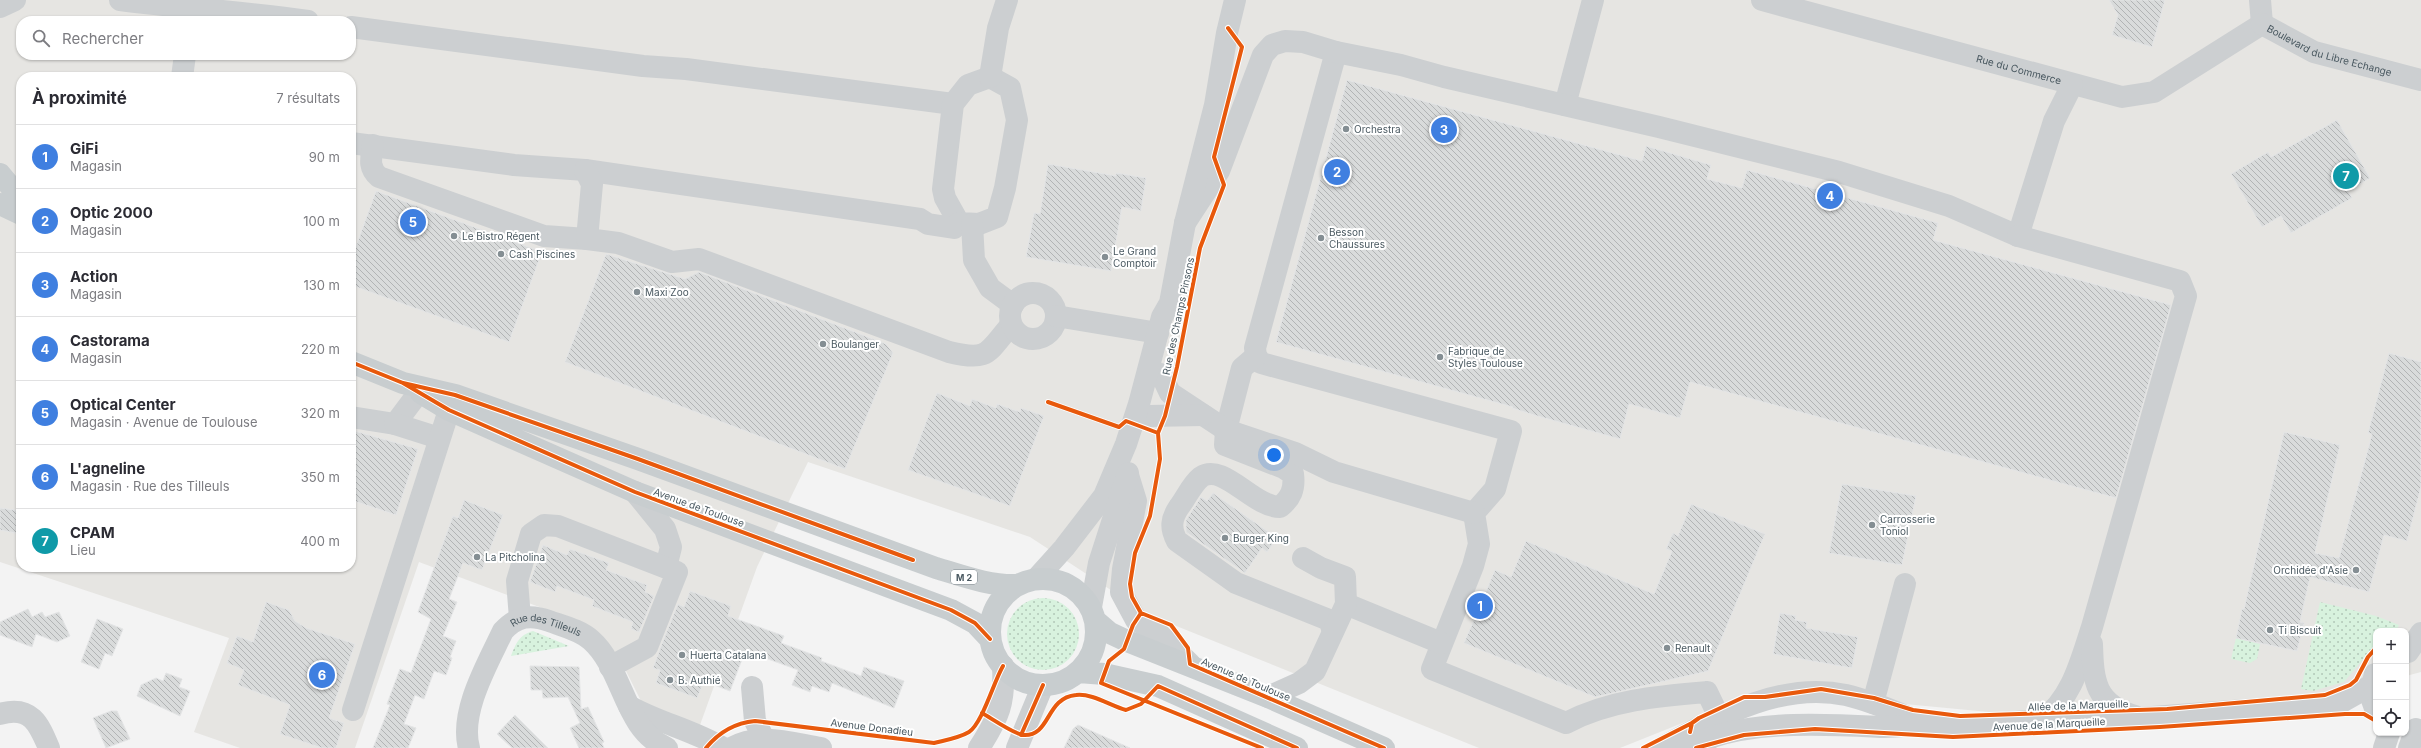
<!DOCTYPE html>
<html lang="fr">
<meta charset="utf-8">
<style>
body{margin:0;font-family:Inter,sans-serif;background:#f7f7f7;color:#2b2b33}
.controls{position:absolute;right:12px;bottom:12px;display:grid;overflow:hidden;border-radius:8px;box-shadow:0 1px 3px #0004}
.controls button{width:36px;height:36px;display:grid;place-items:center;padding:0;border:0;border-bottom:1px solid #e1e1e2;background:#fff;color:#2b2b33;font:20px sans-serif}
.you{position:absolute;left:1274px;top:455px;width:14px;height:14px;margin:-10px;border:3px solid #fff;border-radius:50%;background:#1a73e8;box-shadow:0 0 0 6px #1a73e833}
.badge{display:grid;place-items:center;width:26px;height:26px;border-radius:50%;background:#7c3aed;color:#fff;font-size:13px;font-weight:700}
.pin{position:absolute;translate:-50% -50%;border:2px solid #fff;box-shadow:0 1px 4px #0006}
.list{margin:0;padding:0;list-style:none}
h2{display:flex;justify-content:space-between;align-items:center;height:52px;margin:0;padding:0 16px;font-size:17px}
h2 small{font-size:13px;font-weight:400;color:#7c7c81}
.list li{display:grid;grid-template-columns:26px 1fr auto;gap:12px;align-items:center;box-sizing:border-box;height:64px;padding:0 16px;border-top:1px solid #e1e1e2}
.list b{display:block;font-size:15px;white-space:nowrap}
.list p{margin:0;font-size:13px;white-space:nowrap;color:#7c7c81}
.list em{font-size:13px;font-style:normal;color:#7c7c81}
.icon{flex:none;width:22px;height:22px;fill:none;stroke:currentColor;stroke-width:2;stroke-linecap:round;stroke-linejoin:round}
.map{position:relative;flex:none;width:2421px;height:748px;overflow:hidden}
.search{position:absolute;background:#fff;box-shadow:0 1px 3px #0004;left:16px;top:16px;width:340px;height:44px;display:flex;align-items:center;gap:10px;box-sizing:border-box;padding:0 14px;border-radius:16px;color:#7c7c81;font-size:15px}
.panel{position:absolute;background:#fff;box-shadow:0 1px 3px #0004;left:16px;top:72px;width:340px;height:500px;border-radius:16px}
.map>svg:first-child{display:block}
.commercial{fill:#e6e5e2;fill-rule:evenodd}
.grass{fill:url(#grass-dots)}
.building{fill:url(#building-back-hatch);stroke:#e4e5e6}
.lines{fill:none;stroke-linecap:round;stroke-linejoin:round}
.minor{stroke:#cccfd1;stroke-width:22}
.major{stroke:#c8cdcf;stroke-width:22}
.cycleway-casing{stroke:#fff;stroke-width:6}
.cycleway{stroke:#e8590c;stroke-width:4}
.poi-dot{fill:#848e93;stroke:#fff;stroke-width:1.5}
.labels{text-anchor:middle;dominant-baseline:central;stroke-width:4;stroke-linejoin:round;paint-order:stroke}
.shield{fill:#fff;stroke:#808a90;stroke-width:1}
.shield-label{font-size:9px;font-weight:bold;fill:#495860}
.street-label{font-size:10px;fill:#495860;stroke:#fff}
.poi-label{font-size:10px;fill:#495860;stroke:#fff;text-anchor:start}
</style>
<div class="map">
<svg width="2421" height="748" viewBox="0 0 2421 748">
<defs>
<pattern id="grass-dots" width="8" height="8" patternUnits="userSpaceOnUse"><rect width="8" height="8" fill="#d8f2de"/><path d="M2 2h.1M6 6h.1" fill="none" stroke="#b1c7b7" stroke-width="1.8" stroke-linecap="round"/></pattern>
<pattern id="building-back-hatch" width="6" height="6" patternUnits="userSpaceOnUse"><rect width="6" height="6" fill="#d9dbdb"/><path d="M-1 5l2 2M0 0l6 6M5-1l2 2" fill="none" stroke="#b2b4b5"/></pattern>
</defs>
<rect width="100%" height="100%" fill="#f3f3f3"/>
<path class="commercial" d="M0,0H2421V672L2406,676V631H2376V683L2294,704L2010,714L1799,694L1695,718L1620,748H1479L1149,615L1030,537L808,462L757,567L700,725L643,705L618,655L582,623L419,562L355,748H240L194,732L229,638L0,562ZM21,21H351V55H21ZM21,77H351V567H21Z"/>
<path class="grass" d="M1007 634a36 36 0 1 1 72 0a36 36 0 1 1-72 0Z
M2320,602L2376,616L2399,625L2396,631H2376V644L2344,682L2313,691L2301,689Z
M533,631L569,646L511,656C516,643 519,635 533,631Z
M2236,638L2260,644L2257,659L2250,663L2231,659Z"/>
<path class="building" d="M2109,0H2165L2152,47L2112,35L2118,15Z
M1347,80L1642,161L1646,146L1711,165L1707,179L1742,188L1747,170L1938,223L1933,240L2171,305L2116,498L1690,382L1680,418L1629,404L1620,439L1534,415L1512,408L1513,407L1276,342Z
M2337,120L2370,178L2348,191L2352,198L2291,233L2281,216L2262,227L2231,174L2268,152L2271,157Z
M1048,164L1116,176V173L1146,178L1141,211L1122,207L1111,271L1026,257L1034,213L1040,214Z
M376,191L542,252L509,342L351,285V260Z
M606,254L685,279L699,272L886,344L893,353L845,469L565,362Z
M2389,353L2421,362V487L2407,541L2384,535L2369,592L2310,577L2300,622L2304,623L2297,651L2236,638L2242,609H2244L2284,432L2340,445L2315,553L2339,558L2372,434L2368,433Z
M937,393L970,406L972,399L996,408L997,404L1020,412L1021,408L1044,416L1010,506L908,470Z
M351,430L418,449L396,515L351,500Z
M1842,484L1916,496L1902,565L1829,553Z
M1213,493L1277,538L1267,552L1262,548L1245,573L1186,532V520L1201,497L1207,501Z
M464,500L503,515L482,570L463,563L449,599L457,602L443,636L456,641L450,657L452,658L446,675L434,671L424,699L415,695L404,724L416,728L408,748H373L390,705L387,704L400,669L411,673L431,619L418,612L453,516L458,518Z
M1691,504L1765,534L1708,671L1595,697L1464,643L1495,570L1511,577L1526,541L1654,594L1672,551L1666,549L1673,533L1678,536Z
M0,508L21,511V534L0,530Z
M543,545L567,555L570,549L609,563L606,570L647,585L645,592L654,596L639,632L631,629L633,622L592,606L594,600L557,586L555,592L530,582Z
M690,591L731,606L728,616L784,636L781,643L822,658L821,661L861,676L864,667L904,681L894,708L832,683L829,692L812,686L810,692L792,685L798,670L757,655L756,658L744,654L730,691L704,681L697,698L656,683L660,670L653,668L663,641L678,604L684,607Z
M266,602L289,610L295,621L306,628L355,644L329,718L344,723L336,748H322L280,734L290,705L238,685L244,670L227,663L237,636L253,642Z
M28,609L32,617L42,612L45,617L59,612L70,636L57,642L36,634L32,647L0,635V622Z
M1780,613L1796,616L1795,620L1807,622L1806,628L1858,637L1852,668L1773,654Z
M97,619L123,629L112,656L105,653L99,669L81,662Z
M530,666L579,667L581,709L588,707L604,742L602,743L604,748H579L570,728L580,723L568,697L543,698L542,690H531Z
M166,673L182,679L179,687L190,691L180,716L137,696L141,685L156,678L163,681Z
M111,711H117L130,739L106,748L93,718Z
M515,715L548,748H512L497,734Z
M1078,725L1130,748H1064L1073,729Z"/>
<g class="lines">
<g class="minor">
<path d="M120,0C183,8 245,12 308,21"/>
<path id="s1" d="M1762,0L2122,97L2154,92L2262,24"/>
<path d="M2260,0L2262,24"/>
<path d="M0,7L15,0"/>
<path id="s2" d="M2262,24L2314,52L2421,80"/>
<path d="M351,27L643,66L686,69L953,104"/>
<path d="M1336,52L1255,348L1256,356L1261,363L1511,431L1495,489L1474,513L1479,544L1473,566L1432,669L1566,723C1609,700 1659,696 1707,692L1719,717V728L1711,738"/>
<path d="M182,77L185,55"/>
<path d="M990,77L1010,88L1017,120L1005,188L997,217L979,224L959,223L945,198L943,189L953,104L968,85Z"/>
<path d="M990,77L998,28L1007,0"/>
<path d="M1565,105L1593,0"/>
<path d="M351,143L514,165L585,170L920,219L928,224L954,228L959,223"/>
<path d="M373,145C371,158 368,168 379,177L544,236L587,239"/>
<path d="M585,170L592,184L587,239L618,243L672,262L699,259L949,352C990,362 987,352 1011,325"/>
<path d="M1185,223L1219,171L1263,55L1272,45L1285,41L1303,42L1336,52L1401,65L1444,77L1659,127L1839,172L1949,206L2018,236L2054,121L2072,85"/>
<path d="M972,224L974,260L990,288L1013,305"/>
<path d="M2018,236L2180,281L2186,296L2092,627C2081,660 2072,699 2042,720"/>
<circle cx="1033" cy="316" r="23"/>
<path d="M1056,316L1158,333"/>
<path d="M1256,356L1242,368L1226,430L1225,445L1284,468L1293,474C1295,489 1291,498 1280,507C1253,507 1223,462 1201,477C1192,484 1186,498 1179,507C1171,519 1170,528 1177,541L1236,583L1329,620L1333,631"/>
<path d="M1161,374L1170,393L1226,430L1295,453L1334,472L1474,513"/>
<path d="M1149,416L1203,415"/>
<path d="M351,417L395,424L419,392"/>
<path d="M395,424L439,438"/>
<path d="M1128,475L1136,501L1123,569L1121,592L1136,620L1159,634L1190,664"/>
<path d="M635,492L665,529L671,547L666,567"/>
<path d="M1036,579L1064,548L1104,496L1126,444L1139,404L1162,317L1170,303L1185,223L1215,105L1227,33L1235,0"/>
<path d="M1346,604L1441,643"/>
<path d="M1091,607L1099,563L1128,473"/>
<path d="M520,618L517,581L531,534L544,525L558,526L677,572L647,647L610,667"/>
<path d="M2092,644C2093,681 2095,704 2135,716"/>
<path d="M2408,652L2421,633"/>
<path d="M2375,674L2370,694L2376,711"/>
<path d="M752,687L755,721L764,739"/>
<path d="M1268,697L1299,683L1315,671L1346,604L1345,577L1321,568L1303,558"/>
<path d="M1873,703L1905,584"/>
<path d="M629,706C659,723 693,730 723,748"/>
<path d="M353,710L449,410"/>
<path d="M0,714C31,705 39,724 49,748"/>
<path id="s3" d="M469,748C459,712 488,663 503,631C517,616 530,614 549,621C563,626 580,630 591,640C624,669 623,729 667,748"/>
<path d="M731,748C759,732 791,743 821,748"/>
<path d="M979,748C999,717 1005,703 1003,666"/>
<path d="M1017,748L1043,685"/>
<path d="M1661,748C1717,718 1779,681 1846,695C1872,701 1896,712 1920,722"/>
<path d="M1686,748C1739,719 1822,724 1880,727C1895,727 1911,725 1926,725C1939,724 1952,726 1965,726L2042,720L2139,718L2340,703L2370,686"/>
<path d="M2384,748L2389,733"/>
<path d="M2409,748L2416,729"/>
</g>
<path class="major" d="M0,174L21,199
M0,204L21,214
M351,362L403,383L455,395L638,459L936,568C963,576 989,586 1017,585
M421,393L449,410L635,492L951,610L975,623L990,639
M990 632a53 53 0 1 1 106 0a53 53 0 1 1-106 0Z
M1096,621L1110,633L1127,641L1268,697L1384,748
M1079,672L1104,674L1158,686L1297,748"/>
<defs>
<path id="cycleway" d="M1228,28L1242,47L1214,157L1224,185L1200,248L1177,367L1165,416L1158,433L1160,459L1150,516L1135,553L1130,584L1132,597L1141,613L1171,625L1188,648L1190,664L1384,748
M351,362L403,383L455,395L638,459L913,560
M403,383L449,410L635,492L951,610L975,623L990,639
M1048,402L1119,427L1126,421L1158,433
M1141,613L1133,625L1124,649L1109,661L1101,683L1262,748
M982,713C991,718 1014,734 1023,735C1051,737 1045,698 1076,695C1092,693 1111,706 1126,710L1141,704L1158,686L1297,748
M1690,732L1692,723L1699,718L1744,697H1765L1821,689L1874,698L1913,710L1960,716L2167,709L2325,695L2350,685L2356,680L2368,657L2376,648
M1021,735L1043,685
M706,748C719,732 734,723 755,721L934,743C946,740 959,738 969,732C982,724 994,681 1003,666
M1643,748L1692,723
M1696,748L1744,735L1815,729L1953,737L2160,727L2345,714H2364L2376,721"/>
</defs>
<use href="#cycleway" class="cycleway-casing"/>
<use href="#cycleway" class="cycleway"/>
</g>
<g class="poi-dot">
<circle cx="1346" cy="129" r="4"/>
<circle cx="454" cy="236" r="4"/>
<circle cx="1321" cy="238" r="4"/>
<circle cx="501" cy="254" r="4"/>
<circle cx="1105" cy="257" r="4"/>
<circle cx="637" cy="292" r="4"/>
<circle cx="823" cy="344" r="4"/>
<circle cx="1440" cy="357" r="4"/>
<circle cx="1872" cy="525" r="4"/>
<circle cx="1225" cy="538" r="4"/>
<circle cx="477" cy="557" r="4"/>
<circle cx="2356" cy="570" r="4"/>
<circle cx="2270" cy="630" r="4"/>
<circle cx="1667" cy="648" r="4"/>
<circle cx="682" cy="655" r="4"/>
<circle cx="670" cy="680" r="4"/>
</g>
<g class="labels">
<rect class="shield" x="951" y="570" width="26" height="14" rx="3"/>
<g class="shield-label">
<text x="964" y="577">M 2</text>
</g>
<g class="street-label">
<text stroke="none"><textPath href="#s2" startOffset="73">Boulevard du Libre Echange</textPath></text>
<text stroke="none"><textPath href="#s1" startOffset="266">Rue du Commerce</textPath></text>
<text transform="translate(1178 316) rotate(-78)">Rue des Champs Pinsons</text>
<text transform="translate(699 507) rotate(20)">Avenue de Toulouse</text>
<text stroke="none"><textPath href="#s3" startOffset="172">Rue des Tilleuls</textPath></text>
<text transform="translate(1246 679) rotate(23)">Avenue de Toulouse</text>
<text transform="translate(2078 705) rotate(-2)">Allée de la Marqueille</text>
<text transform="translate(2049 724) rotate(-3)">Avenue de la Marqueille</text>
<text transform="translate(872 727) rotate(7)">Avenue Donadieu</text>
</g>
<g class="poi-label">
<text x="1354" y="129">Orchestra</text>
<text x="1329" y="232">Besson<tspan x="1329" dy="12">Chaussures</tspan></text>
<text x="462" y="236">Le Bistro Régent</text>
<text x="1113" y="251">Le Grand<tspan x="1113" dy="12">Comptoir</tspan></text>
<text x="509" y="254">Cash Piscines</text>
<text x="645" y="292">Maxi Zoo</text>
<text x="831" y="344">Boulanger</text>
<text x="1448" y="351">Fabrique de<tspan x="1448" dy="12">Styles Toulouse</tspan></text>
<text x="1880" y="519">Carrosserie<tspan x="1880" dy="12">Toniol</tspan></text>
<text x="1233" y="538">Burger King</text>
<text x="485" y="557">La Pitcholina</text>
<text x="2348" y="570" text-anchor="end">Orchidée d'Asie</text>
<text x="2278" y="630">Ti Biscuit</text>
<text x="1675" y="648">Renault</text>
<text x="690" y="655">Huerta Catalana</text>
<text x="678" y="680">B. Authié</text>
</g>
</g>
</svg>
<div class="controls">
<button>+</button>
<button>−</button>
<button><svg class="icon" aria-label="locate" viewBox="0 0 24 24"><circle cx="12" cy="12" r="6"/><path d="M12 2v4M12 18v4M2 12h4M18 12h4"/></svg></button>
</div>
<div class="you"></div>
<div class="pin badge" style="left:1480px;top:606px;background:#3f7fe0">1</div>
<div class="pin badge" style="left:1337px;top:172px;background:#3f7fe0">2</div>
<div class="pin badge" style="left:1444px;top:130px;background:#3f7fe0">3</div>
<div class="pin badge" style="left:1830px;top:196px;background:#3f7fe0">4</div>
<div class="pin badge" style="left:413px;top:222px;background:#3f7fe0">5</div>
<div class="pin badge" style="left:322px;top:675px;background:#3f7fe0">6</div>
<div class="pin badge" style="left:2346px;top:176px;background:#0f9aa8">7</div>
<div class="search"><svg class="icon" aria-label="search" viewBox="0 0 24 24"><circle cx="10" cy="10" r="6"/><path d="M15 15l6 6"/></svg>Rechercher</div>
<section class="panel">
<h2>À proximité<small>7 résultats</small></h2>
<ul class="list">
<li><span class="badge" style="background:#3f7fe0">1</span><div><b>GiFi</b><p>Magasin</p></div><em>90 m</em></li>
<li><span class="badge" style="background:#3f7fe0">2</span><div><b>Optic 2000</b><p>Magasin</p></div><em>100 m</em></li>
<li><span class="badge" style="background:#3f7fe0">3</span><div><b>Action</b><p>Magasin</p></div><em>130 m</em></li>
<li><span class="badge" style="background:#3f7fe0">4</span><div><b>Castorama</b><p>Magasin</p></div><em>220 m</em></li>
<li><span class="badge" style="background:#3f7fe0">5</span><div><b>Optical Center</b><p>Magasin · Avenue de Toulouse</p></div><em>320 m</em></li>
<li><span class="badge" style="background:#3f7fe0">6</span><div><b>L'agneline</b><p>Magasin · Rue des Tilleuls</p></div><em>350 m</em></li>
<li><span class="badge" style="background:#0f9aa8">7</span><div><b>CPAM</b><p>Lieu</p></div><em>400 m</em></li>
</ul>
</section>
</div>
